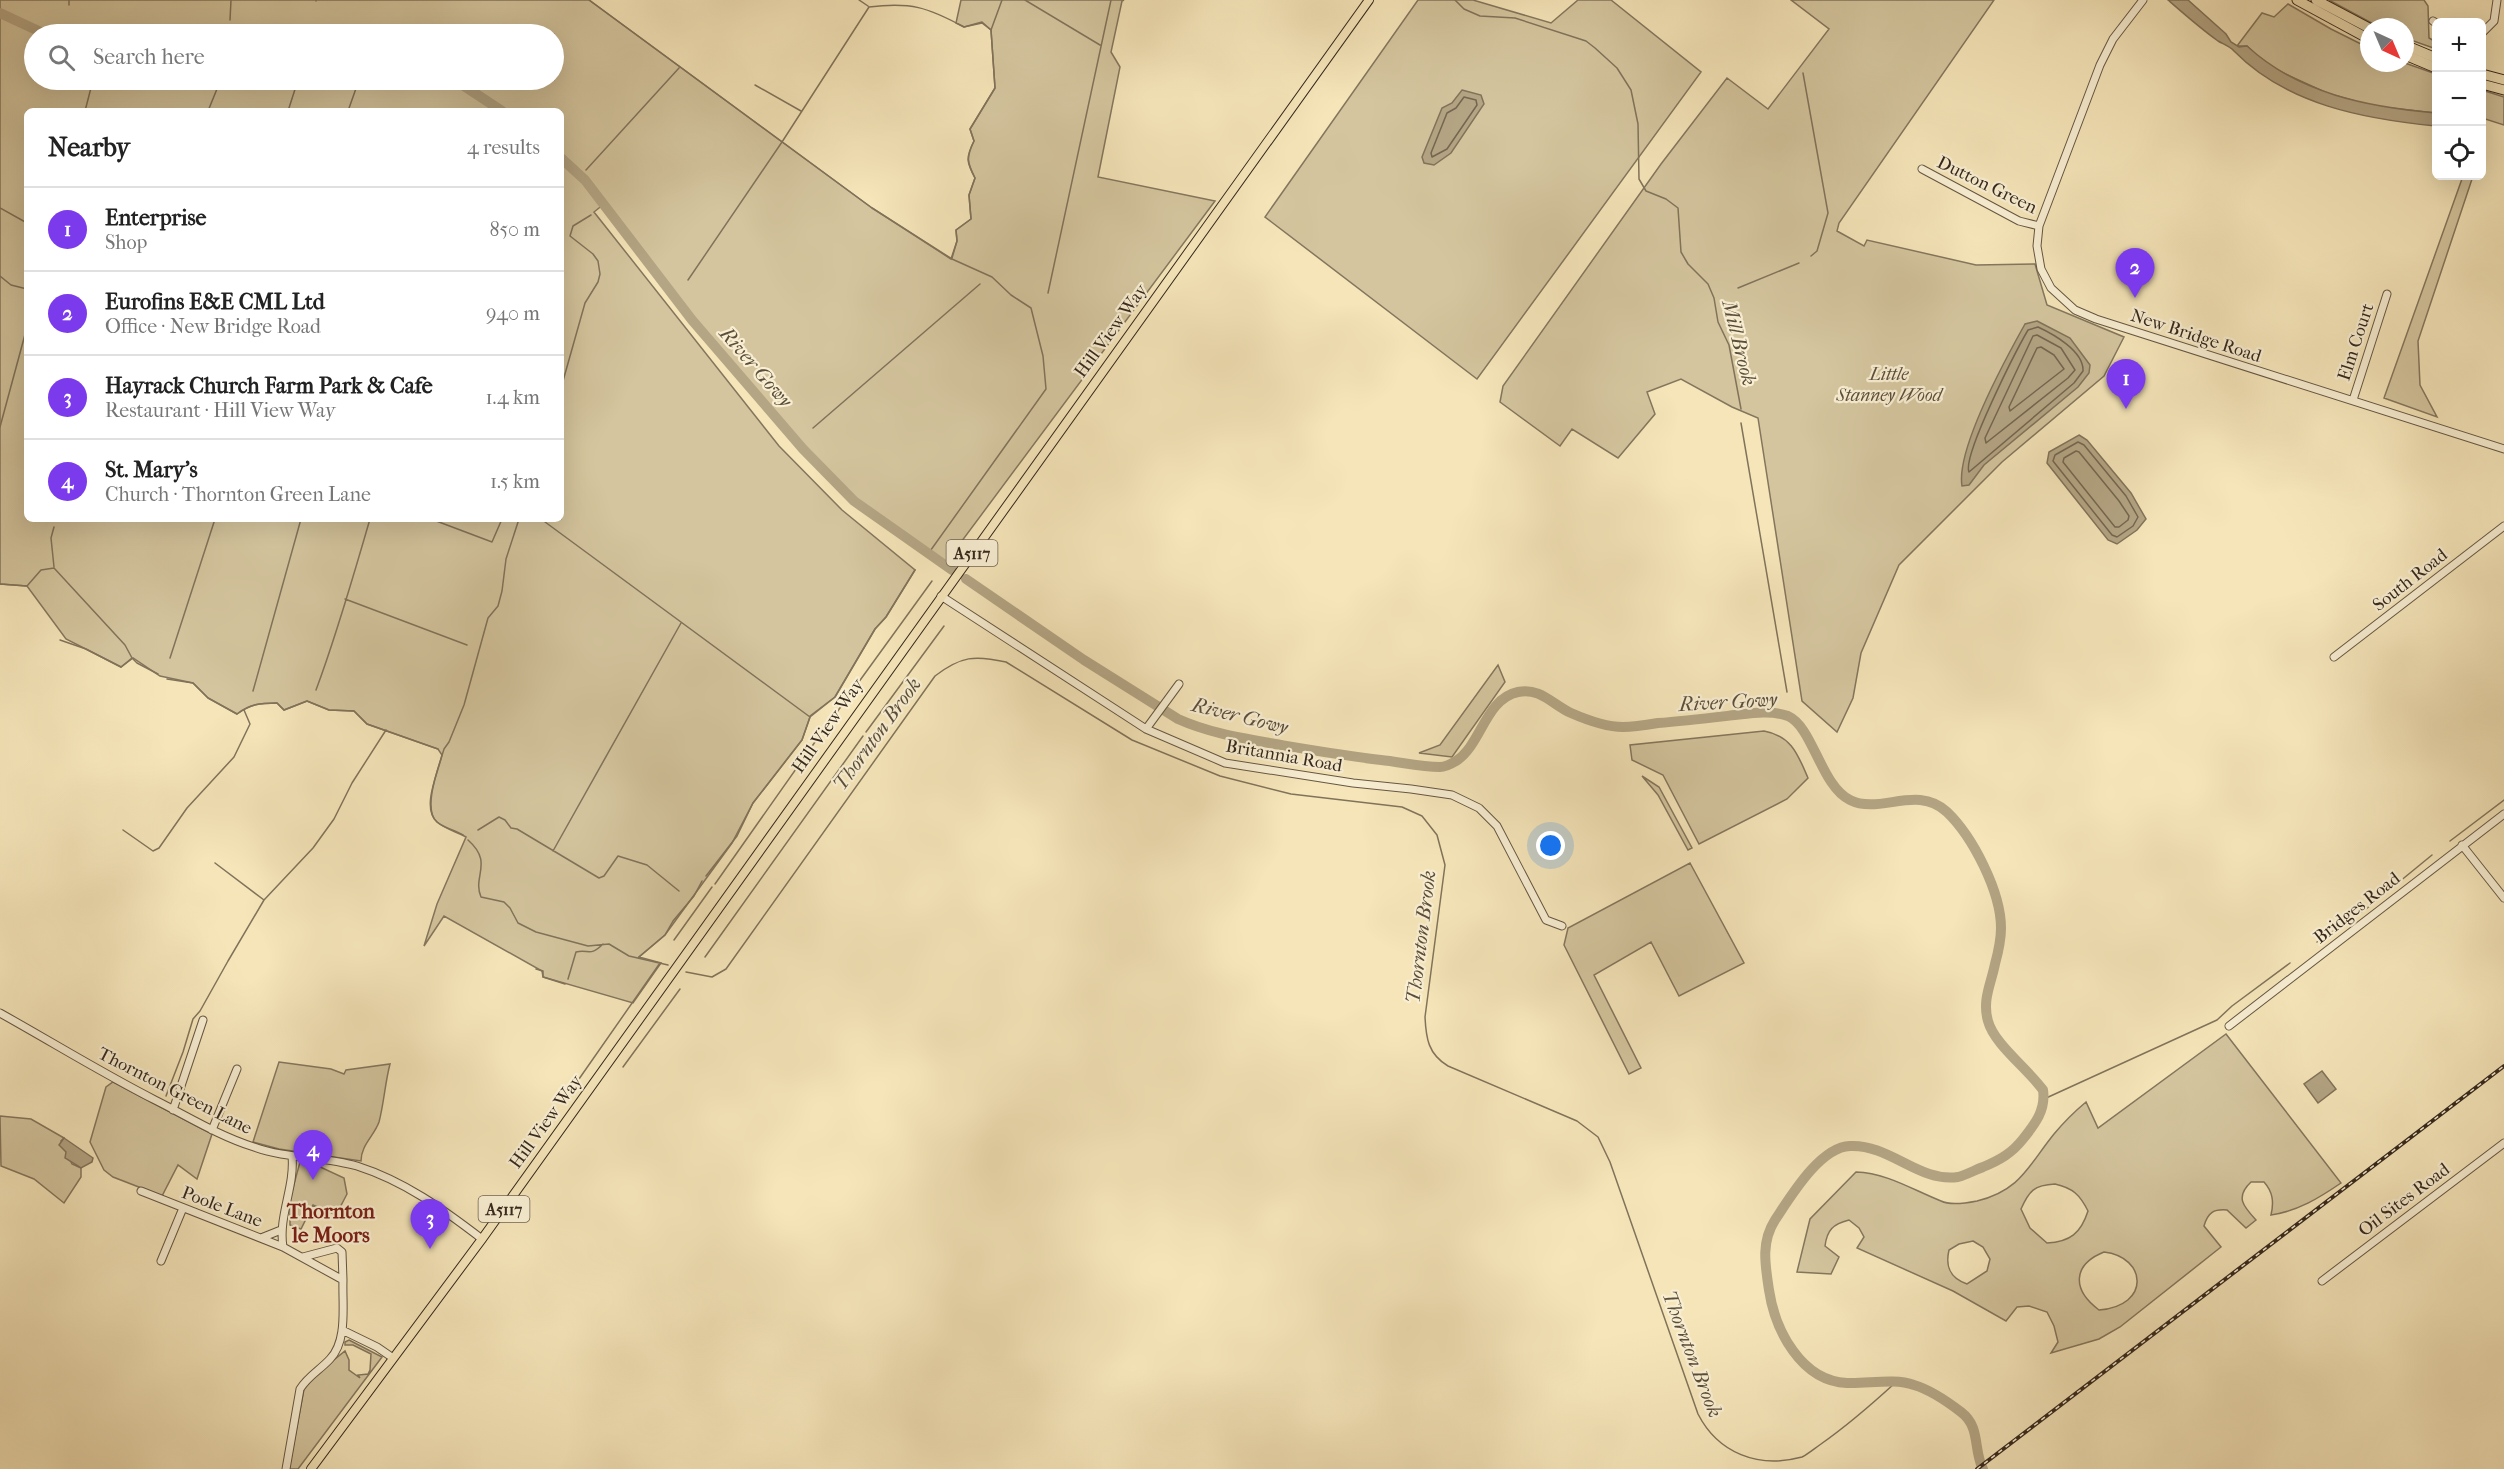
<!DOCTYPE html>
<meta charset="utf-8">
<style>
body{margin:0;font-family:"IM FELL French Canon",serif;background:#f2f2f2;color:#222}
.controls{position:absolute;right:18px;top:18px;display:grid;overflow:hidden;border-radius:9px;box-shadow:0 6px 24px #0002}
.controls button{width:54px;height:54px;display:grid;place-items:center;padding:0;border:0;border-bottom:2px solid #e0e0e0;background:#fff;color:#222;font:30px sans-serif}
.compass{position:absolute;left:2360px;top:18px;width:54px;height:54px;border-radius:50%;background:#fff;box-shadow:0 6px 24px #0002;rotate:136deg}
.you{position:absolute;left:1551px;top:846px;width:21px;height:21px;margin:-15px;border:4px solid #fff;border-radius:50%;background:#1a73e8;box-shadow:0 0 0 9px #1a73e833}
.badge{display:grid;place-items:center;width:39px;height:39px;border-radius:50%;background:#7c3aed;color:#fff;font-size:20px;font-weight:700}
.pin{position:absolute;translate:-50% -50px;filter:drop-shadow(0 2px 3px #0008)}
.pin::after{content:'';position:absolute;top:32px;width:21px;height:18px;background:inherit;clip-path:polygon(0 0,100% 0,50% 100%)}
.list{margin:0;padding:0;list-style:none}
h2{display:flex;justify-content:space-between;align-items:center;height:78px;margin:0;padding:0 24px;font-size:26px}
h2 small{font-size:20px;font-weight:400;color:#767676}
.list li{display:grid;grid-template-columns:39px 1fr auto;gap:18px;align-items:center;box-sizing:border-box;height:84px;padding:0 24px;border-top:2px solid #e0e0e0}
.list b{display:block;font-size:22px;white-space:nowrap}
.list p{margin:0;font-size:20px;white-space:nowrap;color:#767676}
.list em{font-size:20px;font-style:normal;color:#767676}
.icon{flex:none;width:33px;height:33px;fill:none;stroke:currentColor;stroke-width:2;stroke-linecap:round;stroke-linejoin:round}
.map{position:relative;flex:none;width:2504px;height:1469px;overflow:hidden}
.search{position:absolute;background:#fff;box-shadow:0 6px 24px #0002;left:24px;top:24px;width:540px;height:66px;display:flex;align-items:center;gap:15px;box-sizing:border-box;padding:0 21px;border-radius:33px;color:#767676;font-size:22px}
.panel{position:absolute;background:#fff;box-shadow:0 6px 24px #0002;left:24px;top:108px;width:540px;height:414px;border-radius:9px}
.map>svg:first-child{display:block}
.green{fill:#d4c59e;stroke:#84765d;stroke-width:1.5;fill-rule:evenodd}
.water{fill:#b4a584;stroke:#81735a;stroke-width:1.5}
.lines{fill:none;stroke-linecap:round;stroke-linejoin:round}
.shore{stroke:#746650;stroke-width:1.5}
.stream{stroke:#81735a;stroke-width:1.5}
.river{stroke:#b4a584;stroke-width:10}
.minor-casing{stroke:#655743;stroke-width:9}
.major-casing{stroke:#35281c;stroke-width:10}
.highway-casing{stroke:#35281c;stroke-width:11}
.minor{stroke:#f8eed2;stroke-width:7}
.major{stroke:#f5e5b9;stroke-width:8}
.highway{stroke:#f5e5b9;stroke-width:9}
.rail-casing{stroke:#35281c;stroke-width:4}
.rail{stroke:#f8eed2;stroke-width:1.5;stroke-dasharray:4.5;stroke-linecap:butt}
.labels{text-anchor:middle;dominant-baseline:central;stroke-width:4.5;stroke-linejoin:round;paint-order:stroke}
.shield{fill:#f8eed2;stroke:#706353;stroke-width:1.5}
.shield-label{font-size:16px;font-weight:bold;fill:#35281c}
.street-label{font-size:18px;fill:#35281c;stroke:#f8eed2}
.park-label{font-size:18px;font-style:italic;fill:#5d4f3c;stroke:#f8eed2}
.water-label{font-size:20px;font-style:italic;fill:#5b4e3b;stroke:#f8eed2}
.quarter-label{font-size:21px;font-weight:bold;fill:#7a1f14;stroke:#f8eed2}
</style>
<div class="map">
<svg width="2504" height="1469" viewBox="0 0 2504 1469">
<rect width="100%" height="100%" fill="#f5e5b9"/>
<filter id="stains"><feTurbulence type="fractalNoise" baseFrequency=".00333" numOctaves="4"/><feColorMatrix values="0 0 0 0 .2 0 0 0 0 .09 0 0 0 0 .02 0 0 0 .5 -.17"/></filter>
<radialGradient id="worn" r=".72"><stop offset=".6" stop-color="#630" stop-opacity="0"/><stop offset="1" stop-color="#630" stop-opacity=".3"/></radialGradient>
<path class="green" d="M0,0H589L872,208L951,259L957,241L956,230L971,219L969,195L975,178C967,162 965,159 974,141L970,129L995,88L991,30L982,23L964,27L956,23L961,0H1124L1122,1L1111,52L1120,67L1098,177L1215,201L944,565L854,501L803,449L692,320L604,204L594,212L779,446L842,510L915,570L886,617L875,629L835,697L810,717L802,740L753,803L732,843L665,935L639,957L661,963L633,1003L543,977L542,971L444,916L424,946L437,904L466,837C457,832 445,829 437,822C421,808 438,773 442,755L438,749L367,724L354,711L329,710L307,701L284,710L277,703C260,703 250,704 237,714L208,698L193,683L160,676L133,658L121,667L66,639L27,586L0,584ZM34,34H554V80H34ZM27,111H561V519H27Z
M1418,0H1473L1551,23L1578,0H1611L1701,72L1477,379L1265,217Z
M1791,0H1994L1839,223L1837,231L1864,246L1867,240L1976,265L2035,264L2047,305L2124,337L2104,376L2002,462L1899,565L1861,653L1853,698L1837,732L1802,701L1758,418L1732,407L1681,379L1647,392L1655,414L1618,458L1572,429L1560,446L1500,402L1503,386L1661,164L1727,78L1768,109L1829,29Z
M2329,0H2424L2428,6L2429,38L2436,42V49L2405,38V27H2379Z
M2288,4L2331,29L2369,48V63H2405L2436,74V113L2372,106L2327,93L2281,72L2260,59L2247,46H2237L2262,13L2274,17Z
M2482,90L2504,97V125L2482,118Z
M2463,176H2473L2418,341L2420,385L2437,417L2384,398Z
M1498,665L1505,682L1452,757L1419,753L1440,745Z
M1764,731C1792,736 1798,755 1808,778L1787,799L1699,844L1663,775L1632,760L1630,745Z
M1642,776L1659,787L1692,848L1688,850L1658,795Z
M1690,863L1744,963L1679,996L1651,942L1594,975L1641,1068L1629,1074L1564,945L1568,928Z
M2226,1034L2341,1183C2319,1198 2298,1211 2271,1215C2274,1202 2273,1192 2264,1182H2251C2235,1197 2243,1206 2256,1220L2246,1228L2227,1210C2214,1209 2208,1212 2204,1226L2221,1247L2120,1327L2099,1339L2051,1353L2058,1342L2054,1326L2047,1312L2029,1306L2017,1307L2006,1321L1953,1291L1857,1248L1864,1237L1859,1228L1849,1220C1833,1224 1827,1230 1825,1246L1839,1257L1831,1274L1797,1272L1810,1219L1856,1172C1887,1173 1913,1190 1941,1201C1951,1206 1967,1203 1977,1201C2021,1190 2028,1166 2054,1134C2064,1122 2074,1112 2086,1102L2098,1128ZM2055,1184C2073,1188 2080,1195 2088,1211C2081,1233 2070,1242 2047,1243L2030,1228L2021,1209C2029,1191 2034,1185 2055,1184ZM1973,1241L1983,1247L1990,1259L1987,1271L1967,1284C1950,1278 1945,1267 1949,1250L1959,1244ZM2104,1252C2147,1257 2151,1306 2099,1310C2072,1290 2072,1265 2104,1252Z
M279,1062L331,1069L344,1074L346,1070L390,1064C385,1083 384,1103 379,1122C374,1136 361,1145 361,1161L279,1149L253,1142Z
M113,1082L212,1134L197,1179L178,1165L162,1196L113,1177L104,1170L90,1142L106,1087Z
M0,1116L31,1119L64,1138L61,1141L72,1164L81,1168V1177L64,1203L34,1179L1,1166Z
M300,1162L316,1165L344,1178L347,1194L336,1215L313,1205L301,1229L290,1225V1199Z
M349,1340L382,1357L298,1469H289L304,1389L314,1376L345,1351L349,1360V1370L360,1378L358,1375L368,1374L370,1370L371,1354L353,1345H345V1342Z"/>
<path class="water" d="M2168,0H2188L2226,34L2231,42L2239,47L2247,46C2299,94 2368,107 2436,113V126C2364,119 2287,105 2234,51C2230,46 2223,44 2218,41C2201,29 2184,14 2168,0Z
M1462,90L1481,95L1484,104L1451,153L1434,165L1424,163L1422,157L1442,108L1452,103Z
M2037,321L2070,338L2090,365L2089,373L2078,387L1984,465L1969,485L1962,486C1956,450 2006,358 2025,324Z
M2079,435L2087,440L2131,493L2146,519L2137,530L2117,544L2108,540L2047,463L2049,452Z
M2322,1071L2336,1089L2318,1103L2304,1084Z
M64,1138L93,1158L92,1162L81,1168L65,1158L66,1152L59,1145Z"/>
<g class="lines">
<path class="shore" d="M1464,97L1476,100L1477,105L1447,149L1432,157L1431,153L1447,113L1456,108Z
M2038,327C2053,334 2084,351 2083,371L2074,383L1969,472C1962,456 2017,349 2028,330Z
M2037,335L2061,348L2075,370L2068,378L1986,443L1985,438L2033,336Z
M2041,347L2054,355L2064,369L2010,411L2009,407L2037,348Z
M2078,442L2084,445L2126,496L2138,517L2133,526L2117,537L2112,535L2053,461L2055,455Z
M2076,451L2079,452L2119,501L2129,516L2128,520L2119,527H2115L2063,462L2064,458Z"/>
<path class="stream" d="M589,0L872,208L952,259L992,277L1011,295L1031,308L1043,356L1046,389L928,554
M859,0L868,6
M1025,0L1100,45
M1455,0L1464,9L1480,16L1515,18L1586,41L1595,48L1617,68L1631,90L1638,124L1639,179L1646,191L1666,199L1678,208L1681,252L1688,264L1708,284L1714,298L1718,322L1729,345L1741,409
M316,1V0
M69,5V0
M230,20L231,0
M1803,73L1828,213L1817,251L1811,256
M755,85L801,111
M85,111L93,80
M208,111L219,84
M288,111L298,80
M348,111L359,80
M586,170L679,68
M0,208L27,223
M952,258L957,241L956,230L971,219L969,195L975,178C967,163 966,157 974,141L970,129L995,88L991,30L1002,0
M0,276L11,285L27,289
M688,280L782,142L869,7C911,2 927,7 964,27L982,22L991,30
M1738,288L1799,263
M1048,293L1111,0
M561,388L585,303L598,282L600,274L598,261L593,254L570,236L573,226L591,215
M1741,423L1787,692
M0,427L27,327
M813,428L980,284
M431,519L492,542L502,519
M541,519L810,717L802,740L753,803L737,836L706,876
M54,567L51,538L54,527
M0,584L27,586L41,570L54,568L125,645L132,658L121,667L86,649L60,640
M345,599L467,645
M170,658L215,519
M133,659L137,663L158,674
M167,679L193,683L208,698L237,714C250,704 260,703 277,703L284,710L307,701L329,710L354,711L367,724L438,749
M316,690C337,634 353,577 370,519
M253,691L301,519
M837,712L932,581
M810,716L835,697L875,629L886,617L915,570
M866,732L944,626
M123,830L153,851L159,848L187,808L234,757L250,724L244,710
M478,830L499,817L505,820L511,828L517,829L599,878L604,876L618,856L647,865L679,891
M463,835C455,830 444,828 437,822C422,809 439,766 444,749L449,742L464,705L488,618L498,606L502,591L506,559L519,519
M468,840C494,863 472,876 481,897L504,902L510,908L518,923L536,932L588,946L609,944L629,956L668,965
M2450,841L2504,800
M553,851L681,623
M215,863L264,900
M715,884L815,742V732
M674,940L712,887
M2317,942L2366,909L2432,855
M639,957L665,935L673,921L694,896L702,881
M705,957L863,736
M536,969L543,971V977L565,984
M686,972L712,977L726,969L935,676C961,656 975,655 1006,662L1132,740L1220,776L1291,794L1402,807L1422,816L1437,835L1445,865L1425,1017C1426,1038 1428,1054 1448,1066L1577,1121L1598,1137L1610,1162L1698,1414C1718,1453 1758,1469 1802,1457C1808,1454 1815,1448 1821,1444C1848,1425 1871,1405 1895,1383
M568,979L576,952C589,949 590,957 603,944
M623,1067L680,989
M579,1079L660,963
M166,1096L183,1052L193,1019L200,1011L228,961L264,900L313,848L334,819L352,783L386,730
M2044,1099L2217,1020L2232,1006L2290,963"/>
<path class="river" d="M0,13L45,34
M455,80L502,111
M561,158L585,180L692,320L803,449L854,501L952,570
M966,579L1084,660L1178,719C1209,733 1242,738 1275,744C1311,750 1346,756 1381,760C1400,762 1421,767 1440,767C1446,767 1451,764 1456,761C1482,744 1485,699 1518,692C1540,687 1553,705 1571,713C1587,720 1605,727 1623,727C1634,727 1646,725 1658,723C1684,721 1709,718 1735,715C1752,713 1771,710 1788,716C1813,727 1821,786 1850,800C1880,815 1917,784 1947,812C1973,837 2001,892 2001,928C2001,940 1998,953 1995,964C1991,984 1982,1000 1988,1021C1994,1044 2028,1069 2043,1090C2046,1110 2035,1124 2023,1139C2012,1153 2000,1160 1983,1167C1975,1170 1966,1175 1958,1177C1919,1183 1890,1144 1850,1146C1820,1147 1791,1196 1775,1220C1761,1242 1765,1264 1769,1290C1775,1330 1801,1381 1847,1383C1868,1384 1894,1378 1914,1385C1931,1390 1948,1402 1961,1412C1981,1427 1973,1450 1983,1469"/>
<defs>
<path id="minor" d="M2143,0L2113,39L2100,65L2039,226L2037,246L2041,269L2051,288L2075,310L2096,319L2504,449
M2433,21L2436,23
M2482,33L2494,21L2497,0
M1922,169L2019,221L2039,226
M2353,400L2387,294
M941,596L1146,729L1225,763L1353,783L1411,789L1452,795L1479,808L1497,826L1546,920L1562,926
M2334,657L2504,526
M1146,729L1179,684
M2462,845L2504,898
M0,1013C52,1042 102,1073 155,1100C187,1116 219,1136 254,1147C287,1159 323,1156 357,1166C404,1181 443,1209 482,1239
M2229,1026L2504,814
M173,1110L203,1020
M212,1130L237,1069
M141,1191L283,1247L343,1280C342,1305 348,1340 330,1359C320,1370 308,1376 300,1389L286,1469
M261,1238L281,1230
M283,1247C278,1216 295,1187 292,1156
M303,1257L337,1248L342,1252L343,1280
M161,1261L183,1208
M2322,1281L2504,1143
M342,1330L377,1347L393,1358"/>
<path id="major" d="M311,1469L482,1239L1369,0"/>
<path id="highway" d="M2297,0L2369,39
M2316,0L2369,28
M2405,45L2436,58
M2405,55L2436,68
M2482,74L2504,80
M2482,84L2504,90"/>
</defs>
<use href="#minor" class="minor-casing"/>
<use href="#major" class="major-casing"/>
<use href="#highway" class="highway-casing"/>
<use href="#minor" class="minor"/>
<use href="#major" class="major"/>
<use href="#highway" class="highway"/>
<defs>
<path id="rail" d="M1977,1469L2504,1066"/>
</defs>
<use href="#rail" class="rail-casing"/>
<use href="#rail" class="rail"/>
</g>
<g class="labels">
<g class="shield">
<rect x="946.5" y="540" width="51" height="26" rx="4.5"/>
<rect x="478.5" y="1196" width="51" height="26" rx="4.5"/>
</g>
<g class="shield-label">
<text x="972" y="553">A5117</text>
<text x="504" y="1209">A5117</text>
</g>
<g class="street-label">
<text transform="translate(1987 185) rotate(26)">Dutton Green</text>
<text transform="translate(1111 331) rotate(-54)">Hill View Way</text>
<text transform="translate(2196 336) rotate(18)">New Bridge Road</text>
<text transform="translate(2356 342) rotate(-72)">Elm Court</text>
<text transform="translate(2410 580) rotate(-38)">South Road</text>
<text transform="translate(828 726) rotate(-55)">Hill View Way</text>
<text transform="translate(1284 756) rotate(10)">Britannia Road</text>
<text transform="translate(2357 908) rotate(-38)">Bridges Road</text>
<text transform="translate(175 1091) rotate(27)">Thornton Green Lane</text>
<text transform="translate(546 1122) rotate(-54)">Hill View Way</text>
<text transform="translate(2404 1200) rotate(-37)">Oil Sites Road</text>
<text transform="translate(222 1207) rotate(21)">Poole Lane</text>
</g>
<g class="park-label">
<text x="1889" y="374">Little<tspan x="1889" dy="21">Stanney Wood</tspan></text>
</g>
<g class="water-label">
<text transform="translate(1739 343) rotate(76)">Mill Brook</text>
<text transform="translate(756 367) rotate(49)">River Gowy</text>
<text transform="translate(1728 702) rotate(-3)">River Gowy</text>
<text transform="translate(1240 716) rotate(14)">River Gowy</text>
<text transform="translate(877 734) rotate(-54)">Thornton Brook</text>
<text transform="translate(1421 937) rotate(-83)">Thornton Brook</text>
<text transform="translate(1692 1354) rotate(69)">Thornton Brook</text>
</g>
<g class="quarter-label">
<text x="331" y="1211">Thornton<tspan x="331" dy="24">le Moors</tspan></text>
</g>
</g>
<rect width="100%" height="100%" filter="url(#stains)"/>
<rect width="100%" height="100%" fill="url(#worn)"/>
</svg>
<div class="controls">
<button>+</button>
<button>−</button>
<button><svg class="icon" aria-label="locate" viewBox="0 0 24 24"><circle cx="12" cy="12" r="6"/><path d="M12 2v4M12 18v4M2 12h4M18 12h4"/></svg></button>
</div>
<svg class="compass" viewBox="-18 -18 36 36"><path d="M0-13l5 13h-10z" fill="#e53935"/><path d="M0 13l5-13h-10z" fill="#767676"/></svg>
<div class="you"></div>
<div class="pin badge" style="left:2126px;top:409px">1</div>
<div class="pin badge" style="left:2135px;top:298px">2</div>
<div class="pin badge" style="left:430px;top:1249px">3</div>
<div class="pin badge" style="left:313px;top:1180px">4</div>
<div class="search"><svg class="icon" aria-label="search" viewBox="0 0 24 24"><circle cx="10" cy="10" r="6"/><path d="M15 15l6 6"/></svg>Search here</div>
<section class="panel">
<h2>Nearby<small>4 results</small></h2>
<ul class="list">
<li><span class="badge">1</span><div><b>Enterprise</b><p>Shop</p></div><em>850 m</em></li>
<li><span class="badge">2</span><div><b>Eurofins E&amp;E CML Ltd</b><p>Office · New Bridge Road</p></div><em>940 m</em></li>
<li><span class="badge">3</span><div><b>Hayrack Church Farm Park &amp; Cafe</b><p>Restaurant · Hill View Way</p></div><em>1.4 km</em></li>
<li><span class="badge">4</span><div><b>St. Mary's</b><p>Church · Thornton Green Lane</p></div><em>1.5 km</em></li>
</ul>
</section>
</div>
